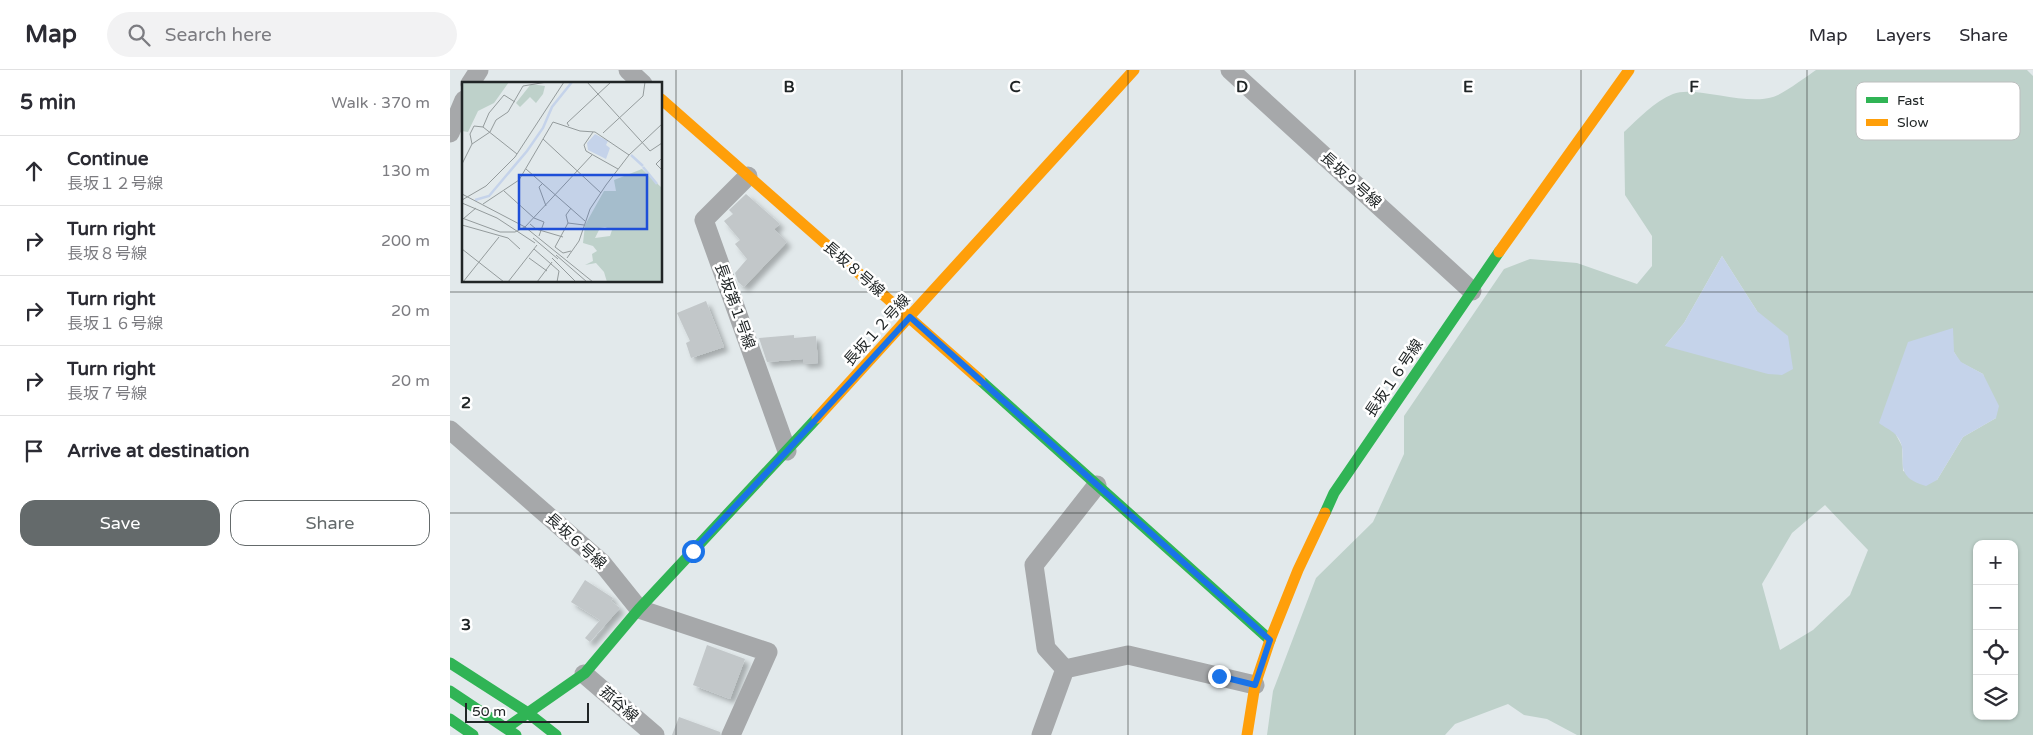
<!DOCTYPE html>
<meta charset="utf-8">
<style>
body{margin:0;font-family:"Varela Round","Noto Sans JP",sans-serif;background:#f2f2f3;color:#2b2b33}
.controls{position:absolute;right:15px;bottom:15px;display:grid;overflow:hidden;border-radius:10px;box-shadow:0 1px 4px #0004}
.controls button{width:45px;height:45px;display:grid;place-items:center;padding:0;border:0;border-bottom:1px solid #e1e1e2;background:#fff;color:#2b2b33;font:25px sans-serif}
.scale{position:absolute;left:15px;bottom:12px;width:124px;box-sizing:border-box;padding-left:5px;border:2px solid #202526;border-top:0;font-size:14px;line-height:18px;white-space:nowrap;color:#202526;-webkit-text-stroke:4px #fff;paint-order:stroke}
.stop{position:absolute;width:15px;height:15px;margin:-11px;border:4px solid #1a73e8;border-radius:50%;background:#fff}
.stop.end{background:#1a73e8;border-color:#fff;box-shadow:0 1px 5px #0008}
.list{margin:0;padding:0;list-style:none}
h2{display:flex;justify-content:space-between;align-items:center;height:65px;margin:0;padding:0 20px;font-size:21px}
h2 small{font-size:16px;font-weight:400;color:#7c7c81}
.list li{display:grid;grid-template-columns:32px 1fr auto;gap:15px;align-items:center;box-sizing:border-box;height:70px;padding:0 20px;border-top:1px solid #e1e1e2}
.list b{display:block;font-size:19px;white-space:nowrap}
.list p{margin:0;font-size:16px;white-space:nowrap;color:#7c7c81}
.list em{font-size:16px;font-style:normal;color:#7c7c81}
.actions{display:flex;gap:10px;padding:15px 20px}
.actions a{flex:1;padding:11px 0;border:1px solid #646a6b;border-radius:15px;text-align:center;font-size:18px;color:#646a6b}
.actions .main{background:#646a6b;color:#fff}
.icon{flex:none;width:28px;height:28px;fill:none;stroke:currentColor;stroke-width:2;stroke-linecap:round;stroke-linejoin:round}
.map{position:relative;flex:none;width:1583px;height:665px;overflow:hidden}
header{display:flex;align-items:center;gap:30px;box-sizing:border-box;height:70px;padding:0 25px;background:#fff;border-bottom:1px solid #e1e1e2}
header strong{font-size:24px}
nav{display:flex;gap:28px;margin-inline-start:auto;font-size:18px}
.search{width:350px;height:45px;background:#f2f2f3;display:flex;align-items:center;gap:12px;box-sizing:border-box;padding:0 18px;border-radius:28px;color:#7c7c81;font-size:19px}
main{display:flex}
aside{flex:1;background:#fff}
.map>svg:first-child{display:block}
.green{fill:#bed1ca;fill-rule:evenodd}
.water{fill:#c5d3ea}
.building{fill:#c2c7c9;filter:url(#shadow)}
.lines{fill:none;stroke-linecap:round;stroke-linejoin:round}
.street{stroke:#a6a8aa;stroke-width:19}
.fast{stroke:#30b455;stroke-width:11}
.slow{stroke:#ff9f0a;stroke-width:11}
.route{stroke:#1a73e8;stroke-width:6}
.grid{fill:none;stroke:#202526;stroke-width:1;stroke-opacity:0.55}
.labels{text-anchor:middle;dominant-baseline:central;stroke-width:5;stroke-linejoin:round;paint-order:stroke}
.street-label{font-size:15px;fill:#202526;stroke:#fff}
.inset-river{fill:none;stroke:#c5d3ea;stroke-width:2.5}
.inset-road{fill:none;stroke:#949b9c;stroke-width:1}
.view{fill:#1d4ed8;fill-opacity:0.15;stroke:#1d4ed8;stroke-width:2.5}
.inset-edge{fill:none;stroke:#202526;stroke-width:2.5}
.key{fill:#fff;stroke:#bcbebe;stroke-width:1}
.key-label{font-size:14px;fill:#202526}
.grid-label{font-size:16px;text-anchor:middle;font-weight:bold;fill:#202526;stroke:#fff;stroke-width:5;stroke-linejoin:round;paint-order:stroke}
</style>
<header>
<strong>Map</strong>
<div class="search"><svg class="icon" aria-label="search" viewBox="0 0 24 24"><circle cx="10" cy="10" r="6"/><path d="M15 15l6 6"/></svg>Search here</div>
<nav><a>Map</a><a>Layers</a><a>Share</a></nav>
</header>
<main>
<aside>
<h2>5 min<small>Walk · 370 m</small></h2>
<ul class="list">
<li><svg class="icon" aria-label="ahead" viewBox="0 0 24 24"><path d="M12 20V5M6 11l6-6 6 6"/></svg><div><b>Continue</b><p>長坂１２号線</p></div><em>130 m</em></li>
<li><svg class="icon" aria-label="right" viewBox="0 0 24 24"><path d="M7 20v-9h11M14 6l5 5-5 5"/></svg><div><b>Turn right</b><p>長坂８号線</p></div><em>200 m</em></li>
<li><svg class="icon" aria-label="right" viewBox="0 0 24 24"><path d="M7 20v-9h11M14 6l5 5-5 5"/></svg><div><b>Turn right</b><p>長坂１６号線</p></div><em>20 m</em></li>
<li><svg class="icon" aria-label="right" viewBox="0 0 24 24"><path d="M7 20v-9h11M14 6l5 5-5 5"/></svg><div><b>Turn right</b><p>長坂７号線</p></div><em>20 m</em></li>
<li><svg class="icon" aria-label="arrive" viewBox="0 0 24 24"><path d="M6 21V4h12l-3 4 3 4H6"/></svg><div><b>Arrive at destination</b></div></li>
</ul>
<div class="actions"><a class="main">Save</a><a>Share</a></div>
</aside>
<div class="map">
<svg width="1583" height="665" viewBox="0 0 1583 665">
<defs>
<filter id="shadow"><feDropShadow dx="4.5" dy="4.5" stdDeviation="2.5" flood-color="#0004"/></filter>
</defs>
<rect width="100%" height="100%" fill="#e2e9eb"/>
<path class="green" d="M1366,0H1577L1583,6V665H1127L1097,649L1074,645L1058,634L1005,654L995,665H817L823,621L866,508L923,452L954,384V346L1054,199L1080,189L1127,193L1187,214L1202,196V166L1175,125L1174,62C1189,48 1204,32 1223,24C1245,15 1294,36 1323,27C1333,24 1356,7 1366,0ZM1272,186L1307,241L1215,276L1234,253ZM1504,282L1510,292L1533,304L1546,348L1513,367L1487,410L1453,401L1452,376L1446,365ZM1375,435L1418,480L1400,525L1363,560L1330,580L1312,514L1342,463ZM1527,474H1564V646H1527Z"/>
<path class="water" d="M1272,186L1307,241L1338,266L1343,299L1332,305L1318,304L1215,276L1234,253Z
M1503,258L1504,282L1511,292L1533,304L1549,336L1546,348L1513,367L1487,410L1476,416C1436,405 1464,383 1445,364C1441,360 1434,357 1429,353L1458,272Z"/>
<path class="building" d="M296,124L330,154L324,159L337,172L294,217L288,212L285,203L297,189L285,174L290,170L274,151L283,144L279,140Z
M256,231L274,277L241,288L236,273L240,271L227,243Z
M344,265V268L366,266L368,293L353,294V289L317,292L309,268Z
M135,510L163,528L161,531L170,538L140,572L135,568L150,550L121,532Z
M257,575L295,589L280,629L243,615Z
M229,647L270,662V665H222Z"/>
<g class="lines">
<path class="street" d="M178,0L193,14
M780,0L1022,221
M20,14L29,0
M0,63L14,30
M298,106L254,150L337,381
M0,360L152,493L189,539L318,582L281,665
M615,599L596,578L584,495L647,415
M615,599L678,585L805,615
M134,604L205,665
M591,665L615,599"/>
<path class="fast" d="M530,310L820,570
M875,443L884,423L1049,182
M0,593L78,643L106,665
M0,621L66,665
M0,649L23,665
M59,656L135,603L189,539L367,348"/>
<path class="slow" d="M211,29L530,310
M1049,182L1179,0
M367,348L684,0
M797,665L805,615L820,570L848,500L875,443"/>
</g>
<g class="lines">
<path class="route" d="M243,481L337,381L460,247L820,570L805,615L769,606"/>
</g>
<path class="grid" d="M226,0V665M452,0V665M678,0V665M905,0V665M1131,0V665M1357,0V665M0,222H1583M0,443H1583"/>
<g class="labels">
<g class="street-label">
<text transform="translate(901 110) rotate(42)">長坂９号線</text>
<text transform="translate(404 199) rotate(41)">長坂８号線</text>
<text transform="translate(285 236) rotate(70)">長坂第１号線</text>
<text transform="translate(427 260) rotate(-48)">長坂１２号線</text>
<text transform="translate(944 308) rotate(-56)">長坂１６号線</text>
<text transform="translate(126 471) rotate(42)">長坂６号線</text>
<text transform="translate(169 634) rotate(41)">菰谷線</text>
</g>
</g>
<g transform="translate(12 12)">
<rect width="200" height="200" fill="#e2e9eb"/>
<path d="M0,0H47L32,21L16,29L6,50L0,49ZM69,2L83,4L81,12L74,21L68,15L58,25L54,21ZM180,87L200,106V200H145L142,190L134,181L123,183L131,179L130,172L135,169L131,164L121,161L123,143L142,109H154L152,98ZM143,145L150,148L148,154L133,156L138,146Z" fill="#bed1ca" fill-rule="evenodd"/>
<path d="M133,52L146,59L144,63L148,66L144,77L126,68L125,61Z" fill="#c5d3ea"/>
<path class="inset-river" d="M169,73L181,84M181,85L195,102M13,118L27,114L65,69L81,46L90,25L110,0"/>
<path class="inset-road" d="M125,0L188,69L200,61M107,44L105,41L149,0M21,45L55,72M131,50L122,63L124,69L156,87M141,51L181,14L183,0M81,57L139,111M10,62L28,50L34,38L46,30L61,4L85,0M200,76L194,82L200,88M0,82L10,62L8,52L12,44L21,45L27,31L42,13L53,20M64,87L123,139M81,101L77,105L84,124M42,109L72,136L82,140L77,154M0,112L63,145L131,200M0,118L24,104L53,75L102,0M0,121L35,136L73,161M21,122L57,98L91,40L118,49L133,50L167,73M0,136L38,150H53L63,145M1,137L14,126M106,141L93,165L101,171L109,169M106,141L104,133L109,126M106,141L122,143M68,142L74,147L101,155M0,143L46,156L58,167M63,145L130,73M71,156L96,177M0,167L42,200M72,167L97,189L95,200M94,173L125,200M67,176L85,189M90,176L114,200M105,176L117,159L128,127L144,103L167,73L200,42M1,200L37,155M46,200L75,163M75,200L90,180"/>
<path class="view" d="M57,93H185V147H57Z"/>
<rect width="200" height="200" class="inset-edge"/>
</g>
<rect x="1406" y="12" width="164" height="58" rx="8" class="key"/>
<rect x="1416" y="27" width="22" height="6" fill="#30b455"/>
<rect x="1416" y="49" width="22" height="7" fill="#ff9f0a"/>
<g class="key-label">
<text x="1447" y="35">Fast</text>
<text x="1447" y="57">Slow</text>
</g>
<g class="grid-label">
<text x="339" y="22">B</text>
<text x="565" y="22">C</text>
<text x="792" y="22">D</text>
<text x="1018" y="22">E</text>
<text x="1244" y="22">F</text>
<text x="16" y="338">2</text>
<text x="16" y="560">3</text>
</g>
</svg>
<div class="controls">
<button>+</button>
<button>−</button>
<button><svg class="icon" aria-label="locate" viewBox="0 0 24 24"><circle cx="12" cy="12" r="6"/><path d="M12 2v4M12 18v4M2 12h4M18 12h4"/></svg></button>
<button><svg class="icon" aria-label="layers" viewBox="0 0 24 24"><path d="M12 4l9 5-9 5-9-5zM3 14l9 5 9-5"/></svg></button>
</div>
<div class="scale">50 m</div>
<div class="stop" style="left:243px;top:481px"></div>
<div class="stop end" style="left:769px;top:606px"></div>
</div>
</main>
